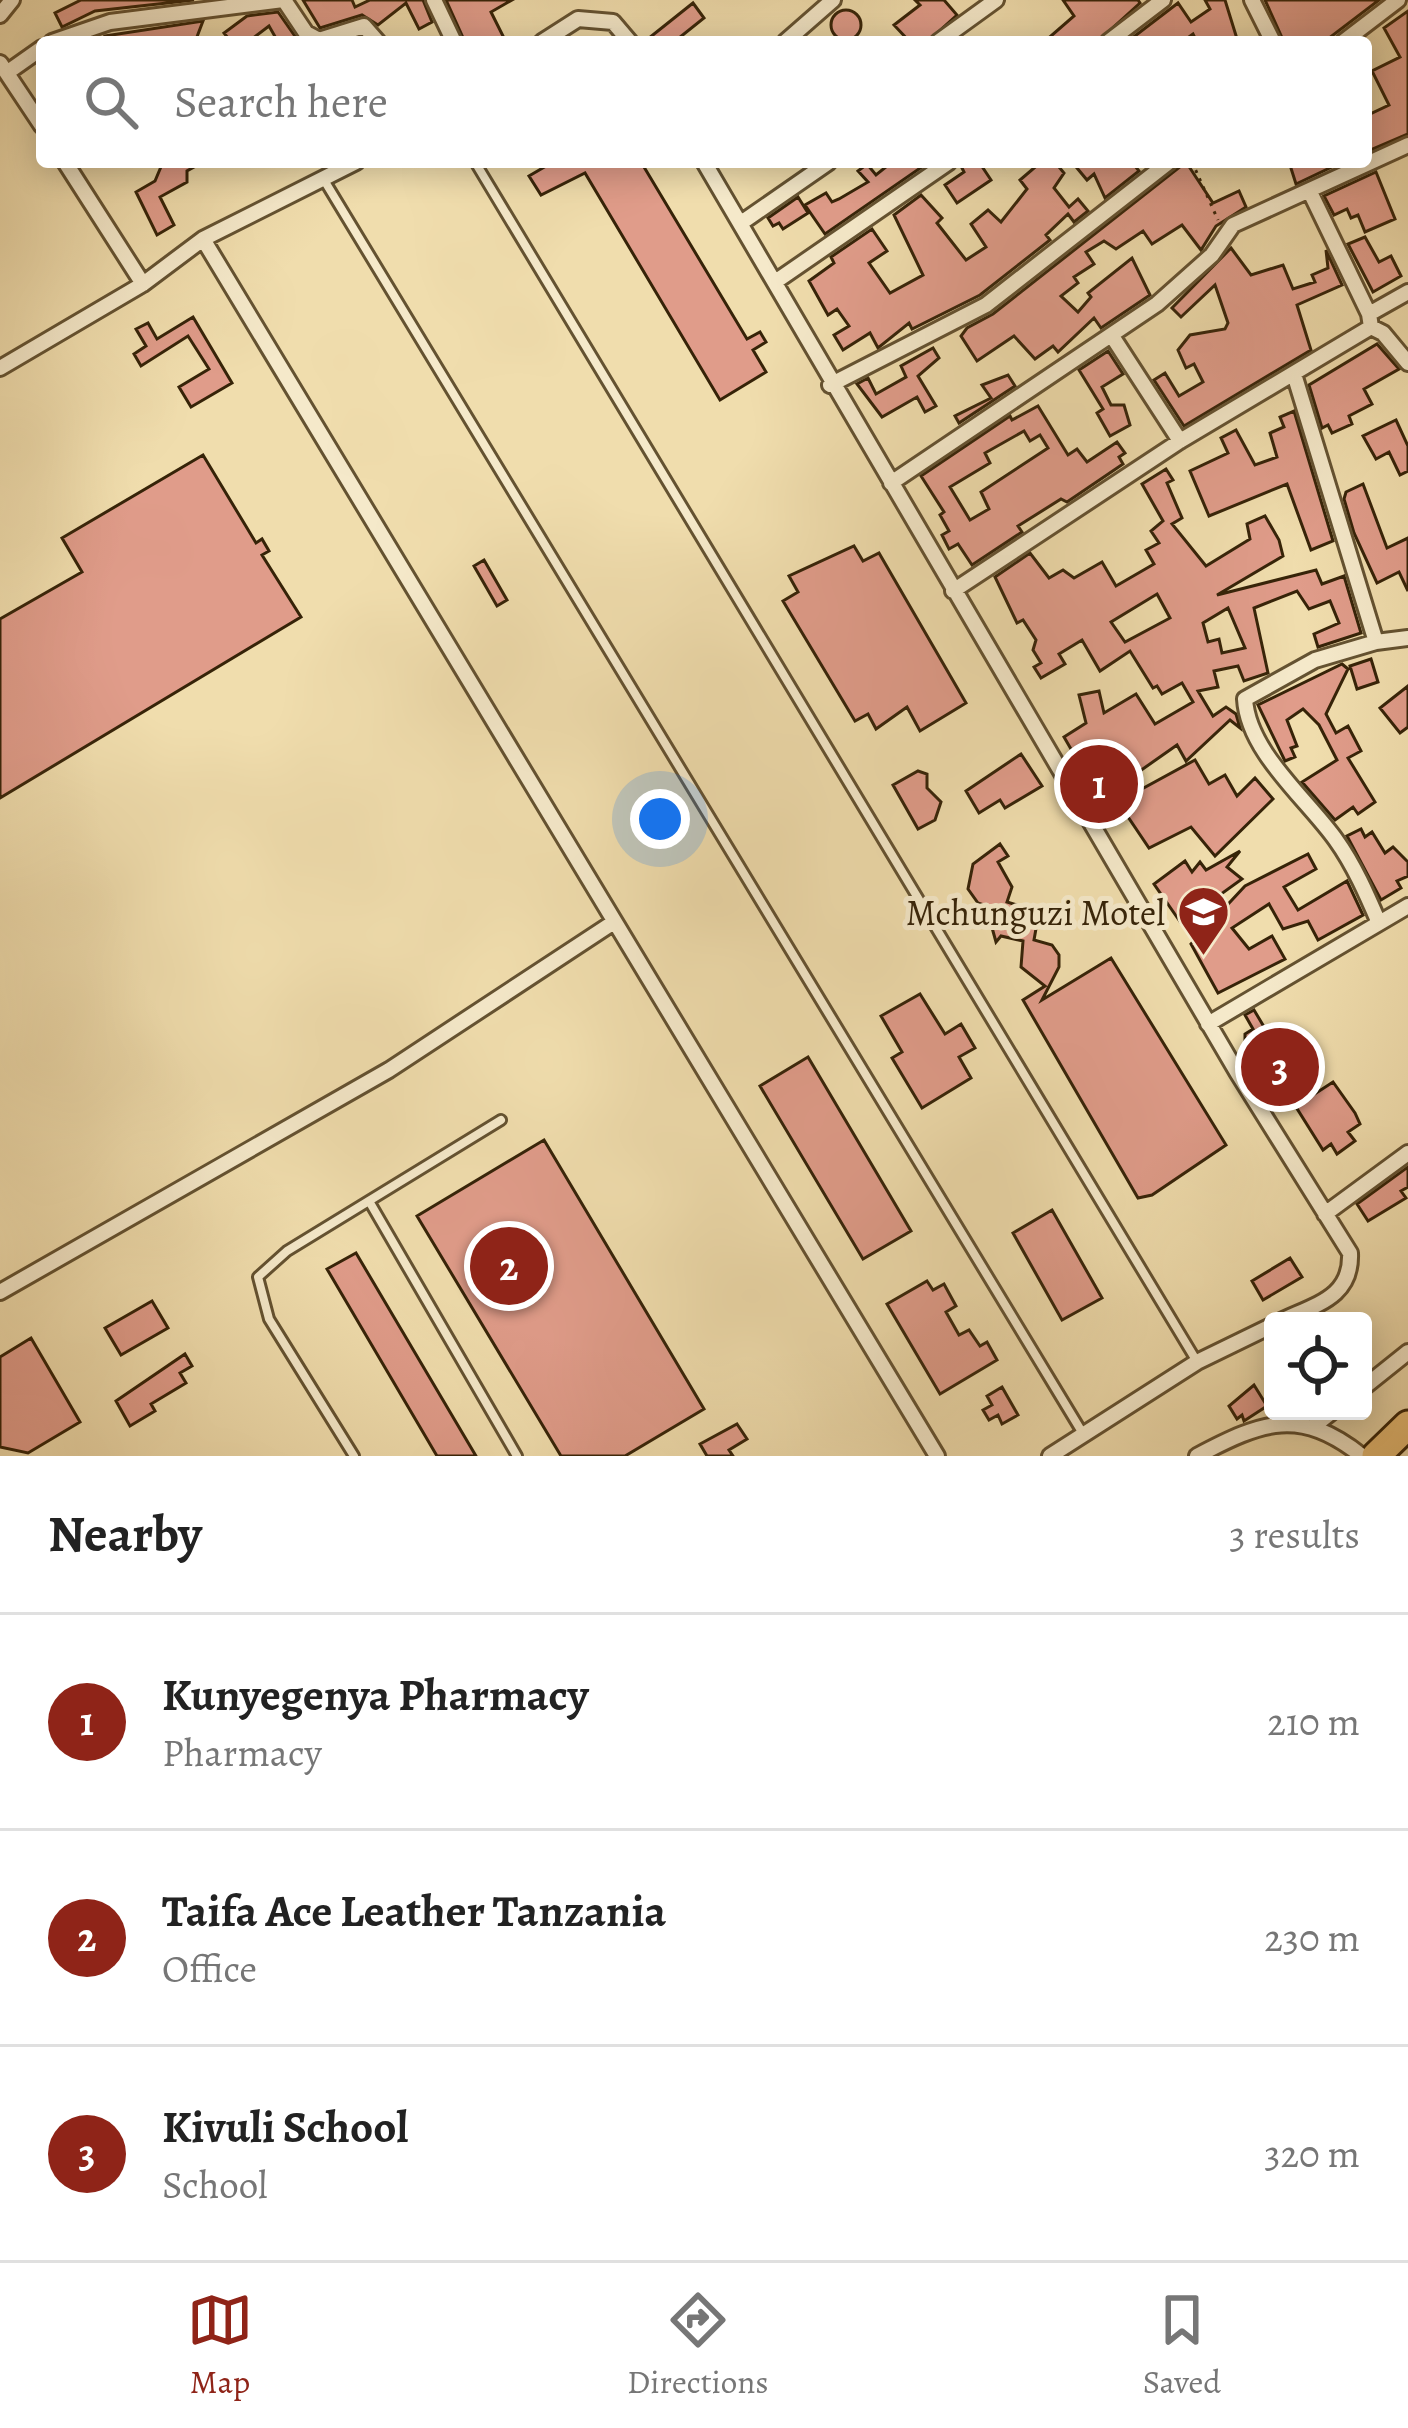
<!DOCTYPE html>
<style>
body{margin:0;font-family:Alegreya,serif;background:#f2f2f2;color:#222}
.controls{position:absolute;right:36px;bottom:36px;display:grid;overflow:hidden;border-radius:12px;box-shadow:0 6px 30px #0003}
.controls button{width:108px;height:108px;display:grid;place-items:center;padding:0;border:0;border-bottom:3px solid #e0e0e0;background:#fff;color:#222;font:60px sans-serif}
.you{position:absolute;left:660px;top:819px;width:42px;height:42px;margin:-30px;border:9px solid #fff;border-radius:50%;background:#1a73e8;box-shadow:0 0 0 18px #1a73e833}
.badge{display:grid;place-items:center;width:78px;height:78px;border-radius:50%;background:#8f2418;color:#fff;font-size:39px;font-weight:700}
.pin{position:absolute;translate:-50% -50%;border:6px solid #fff;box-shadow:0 3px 12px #0006}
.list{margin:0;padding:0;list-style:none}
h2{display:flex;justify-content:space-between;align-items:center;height:156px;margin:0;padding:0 48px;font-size:51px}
h2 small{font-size:39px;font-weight:400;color:#767676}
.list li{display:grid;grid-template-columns:78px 1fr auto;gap:36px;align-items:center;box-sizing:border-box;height:216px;padding:0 48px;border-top:3px solid #e0e0e0}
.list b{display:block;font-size:45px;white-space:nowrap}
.list p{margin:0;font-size:39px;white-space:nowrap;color:#767676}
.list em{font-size:39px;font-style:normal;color:#767676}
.icon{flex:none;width:66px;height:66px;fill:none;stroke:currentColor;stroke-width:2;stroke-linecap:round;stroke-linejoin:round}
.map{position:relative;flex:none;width:1408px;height:1456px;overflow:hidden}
.search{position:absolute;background:#fff;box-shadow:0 6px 30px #0003;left:36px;right:36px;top:36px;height:132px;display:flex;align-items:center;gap:30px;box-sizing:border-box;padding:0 42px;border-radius:12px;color:#767676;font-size:45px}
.sheet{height:804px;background:#fff}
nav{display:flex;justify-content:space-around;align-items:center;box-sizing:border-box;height:168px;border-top:3px solid #e0e0e0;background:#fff;font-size:33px;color:#767676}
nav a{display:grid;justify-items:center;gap:6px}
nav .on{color:#8f2418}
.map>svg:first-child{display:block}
.building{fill:#e09c8a;stroke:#362308;stroke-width:3;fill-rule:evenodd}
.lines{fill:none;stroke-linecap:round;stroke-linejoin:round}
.lane-casing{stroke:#645231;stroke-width:14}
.street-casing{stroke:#645231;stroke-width:20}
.highway-casing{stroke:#362308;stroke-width:33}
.path{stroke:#362308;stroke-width:3;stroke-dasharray:3 6;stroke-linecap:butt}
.lane{stroke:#f5e9ca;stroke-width:8}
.street{stroke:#f5e9ca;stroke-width:14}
.highway{stroke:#e8be76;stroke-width:27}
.labels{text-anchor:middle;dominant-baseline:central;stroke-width:10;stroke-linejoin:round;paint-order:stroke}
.poi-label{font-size:36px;fill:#362308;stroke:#f5e9ca;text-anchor:end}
</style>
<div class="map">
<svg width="1408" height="1456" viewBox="0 0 1408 1456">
<rect width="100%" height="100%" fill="#f0ddad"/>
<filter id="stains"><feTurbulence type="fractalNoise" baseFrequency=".00167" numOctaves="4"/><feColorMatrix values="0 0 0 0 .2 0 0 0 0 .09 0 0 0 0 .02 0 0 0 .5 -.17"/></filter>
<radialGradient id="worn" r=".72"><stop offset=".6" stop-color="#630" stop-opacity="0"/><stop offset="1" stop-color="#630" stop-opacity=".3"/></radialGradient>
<path class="building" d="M81,0H194L95,11L62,27L55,13Z
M303,0H352L355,7L370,0H423L432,22L419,29L406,3L378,25L362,15L320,28Z
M446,0H512L491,12L506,42H465Z
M915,0H944L957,15L927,42H910L894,25L920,5Z
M1063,0H1138L1140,3L1097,42H1044L1074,16Z
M1205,0H1225L1238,42H1197L1193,34L1182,42H1127L1178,3L1191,22L1210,9Z
M1265,0H1379L1324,42H1284Z
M693,3L704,18L674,42H644Z
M831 25a15 15 0 1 1 30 0a15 15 0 1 1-30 0Z
M1408,11V134L1366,152V116L1389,105L1372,71L1400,57L1384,28Z
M278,12L299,42H273L277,40L269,26L248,42H231L224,33L247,16Z
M203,21L195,42H107L105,36Z
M163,162H203L187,171V182L160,197L174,225L157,235L136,192L155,181Z
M553,162H641L747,339L760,332L766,342L753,350L766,372L720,400L585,173L541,195L529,176Z
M892,162H929L825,234L805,205L826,193L832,202L839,199L868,182L858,171L867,164L876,175Z
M967,162H979L991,180L957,203L945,185L964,172L961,166Z
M1041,162H1055L1064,173L1054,188L1069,207L1078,199L1088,211L1074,222L1068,214L1046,235L1050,240L980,295L912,329L909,323L878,348L870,333L843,350L834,335L849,326L837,309L828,315L809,281L834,263L831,257L872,229L887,251L869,263L890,293L923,275L894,215L921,195L942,218L937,223L966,260L986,247L971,224L988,210L1001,222L1027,189L1020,180Z
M1072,162H1132L1139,171L1105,198L1094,174L1087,180Z
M1186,162L1213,203L1239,191L1246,207L1216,226L1201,250L1182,225L1152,244L1143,231L1116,249L1104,241L1086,252L1094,264L1074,277L1078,283L1061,296L1078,312L1091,297L1088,293L1132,258L1150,295L1101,328L1094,318L1058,352L1053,346L1035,359L1014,336L977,361L961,336L967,328L993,314Z
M1289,162H1338V164L1296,184Z
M1376,172L1395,219L1365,232L1358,215L1351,218L1347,209L1334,215L1324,196Z
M798,197L808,213L783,229L779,223L773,226L768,218Z
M1365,237L1379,262L1391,256L1401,276L1373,292L1348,244Z
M1231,248L1251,275L1283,265L1293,289L1315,282L1312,275L1328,268L1326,250L1342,285L1297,305L1311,350L1184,426L1154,380L1165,373L1179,396L1203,382L1194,364L1186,368L1178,350L1190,335L1225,329L1228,323L1215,285L1181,317L1172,308Z
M193,317L232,383L191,407L179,387L209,369L188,336L141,366L134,354L146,346L136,329L148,323L157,339Z
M1377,344L1399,369L1364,389L1372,404L1349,416L1352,424L1332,433L1328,425L1322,428L1309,385Z
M933,348L939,358L918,376L936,406L925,412L917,397L882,417L857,384L868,378L876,394L906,377L901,366Z
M1108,351L1123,374L1102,387L1111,405H1124L1130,425L1110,436L1097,413L1103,409L1079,370Z
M1008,375L1015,386L959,423L955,416L991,398L982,385Z
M1038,406L1068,455L1077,449L1087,462L1117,442L1125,453L1119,457L1123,464L1067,502L1061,499L1018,526L1022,532L972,565L958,544L949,549L942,535L949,531L940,515L944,512L921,476L1010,416L1012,420ZM1024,431L1030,441L1040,435L1048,448L981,492L989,509L970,520L950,487L990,463L985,453Z
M1294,411L1333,541L1311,550L1287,484L1209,516L1190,471L1228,453L1221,438L1236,430L1255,465L1277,457L1270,433L1284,427L1280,417Z
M1396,420L1408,446V471L1400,475L1389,452L1376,459L1363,436Z
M203,455L256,543L262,539L269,551L262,555L301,617L0,798V619L82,572L62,538Z
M1166,469L1173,480L1167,483L1182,518L1172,524L1206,566L1250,539L1247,524L1265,516L1279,540L1283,556L1217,595L1316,570L1322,584L1344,576L1361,633L1318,647L1314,634L1339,623L1330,601L1309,609L1297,591L1254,608L1268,673L1244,681L1238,666L1214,671L1218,687L1198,691L1213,716L1226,707L1236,714L1240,728L1230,720L1186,761L1177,745L1100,799L1064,737L1086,723L1079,695L1099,691L1104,713L1136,694L1155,724L1193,702L1182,683L1162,694L1157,686L1153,688L1130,651L1100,671L1082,640L1059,654L1065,664L1041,678L1034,667L1041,663L1033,650L1036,640L1023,620L1017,623L995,577L1030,553L1049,578L1063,570L1074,578L1102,562L1116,586L1154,564L1146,550L1159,543L1151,531L1163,521L1142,484ZM1157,594L1170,618L1125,642L1111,622ZM1228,608L1245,648L1222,653L1219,639L1208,642L1203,623Z
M1363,484L1387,548L1408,538V591L1399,572L1377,583L1354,533L1344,499L1346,492Z
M854,546L863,561L879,553L966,703L920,731L907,707L876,729L868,714L855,721L783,601L798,592L789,576Z
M484,560L507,600L497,606L474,566Z
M1371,659L1378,682L1357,689L1350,666Z
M1342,664L1348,669L1326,714L1336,733L1348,726L1361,751L1348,758L1375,802L1358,814L1353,807L1335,820L1302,782L1337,760L1319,725L1303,709L1287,720L1297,746L1291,748L1295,757L1285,761L1258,705Z
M1408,686V727L1400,733L1380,708Z
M1021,754L1042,786L1005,808L1000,800L979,813L966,791Z
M1195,760L1209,784L1225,775L1237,796L1255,778L1273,799L1215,856L1191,827L1149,848L1118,802Z
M918,771L927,774V788L941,802L935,820L918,829L893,785Z
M1361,829L1365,837L1372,832L1385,853L1393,847L1408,862V876L1397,881L1401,888L1381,900L1347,836Z
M1000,844L1008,856L998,862L1012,887L1007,902L1030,909L1042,925L1037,923L1034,940L1052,945L1059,955V967L1042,1000L1111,958L1226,1145L1152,1195L1138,1198L1023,1000L1045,986L1021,967L1023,941L1001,936L996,942L991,924L1026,920L978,903L968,889L973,864Z
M1240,851L1227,867L1242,879L1181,923L1154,884L1185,861L1192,872L1200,862L1206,870Z
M1308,854L1316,869L1284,887L1298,910L1347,881L1363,915L1318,940L1308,921L1283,929L1269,904L1232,928L1249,949L1272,936L1285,959L1218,993L1191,944L1245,886Z
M920,994L945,1034L961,1024L975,1048L959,1057L971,1078L922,1108L892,1058L902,1052L881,1016Z
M1254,1010L1307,1099L1333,1082L1355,1113L1360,1124L1348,1132L1355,1141L1337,1154L1331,1144L1323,1150L1274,1072L1264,1077L1257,1068L1245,1043V1034L1253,1029L1245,1015Z
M808,1057L911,1231L863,1259L760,1086Z
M544,1140L704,1409L625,1456H561L417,1216Z
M1408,1167V1187L1401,1191L1406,1198L1368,1221L1357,1204Z
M1052,1210L1102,1298L1062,1320L1013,1233Z
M356,1253L476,1456H437L327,1269Z
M1290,1258L1302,1277L1263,1300L1252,1281Z
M927,1281L933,1290L944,1284L956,1306L946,1312L959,1335L969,1330L980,1346L987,1342L997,1360L940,1394L887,1304Z
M152,1301L168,1328L121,1355L105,1328Z
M31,1338L80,1422L28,1453L0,1447V1357Z
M185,1354L192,1366L180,1373L186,1383L151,1404L155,1411L130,1426L116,1401Z
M1254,1385L1267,1406L1244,1421L1242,1415L1237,1419L1229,1406Z
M1002,1387L1018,1415L1002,1424L998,1415L989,1420L983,1410L992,1405L987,1396Z
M737,1424L747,1439L729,1450L733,1456H707L700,1444Z"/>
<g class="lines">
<defs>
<path id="lane" d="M475,162L1196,1360
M324,180L1082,1432
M369,1201L517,1456
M354,1456L269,1319L258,1277L287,1251L501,1120"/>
<path id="street" d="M284,0L306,33L319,40L364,26L378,42
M434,0L454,42
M1252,0L1273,42
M0,15L12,0
M52,42L110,22L283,0
M542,42L578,19L613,22L630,42
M785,42L833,0
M938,42L996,0
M1108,42L1163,0
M1343,42L1398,0
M0,63L42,126
M8,72L42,48
M65,162L143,284
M704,162L1237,1072L1350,1253C1352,1297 1317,1304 1281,1321
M1311,194L1369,314
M741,223L829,162
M203,239L937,1456
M775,282L949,162
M1371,327L1383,333L1408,363
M1112,336L1180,441
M0,368L143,284L203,239L356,162
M1294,374L1376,642L1408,638
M830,385L986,305L1169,162
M891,483L1157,304L1212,255L1233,225L1408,145
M953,591L1180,441L1371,327L1369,314L1408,292
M1376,642L1315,660L1245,699C1248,752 1307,799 1336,840C1354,865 1367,895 1379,923
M1208,1024L1408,906
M1325,1214L1408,1153
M0,1292L389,1070L614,922
M1363,1388L1408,1352
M1314,1426L1333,1411
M1050,1456L1197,1362L1273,1325
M1197,1456C1263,1421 1300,1407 1362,1456"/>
<path id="highway" d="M1376,1456L1408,1425"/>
</defs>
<use href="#lane" class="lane-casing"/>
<use href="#street" class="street-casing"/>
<use href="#highway" class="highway-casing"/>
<path class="path" d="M1192,162L1218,220"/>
<use href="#lane" class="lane"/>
<use href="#street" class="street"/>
<use href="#highway" class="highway"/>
</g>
<defs>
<symbol id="school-pin" viewBox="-11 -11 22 30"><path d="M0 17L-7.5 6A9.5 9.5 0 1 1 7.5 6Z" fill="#8f2418" stroke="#f5e9ca"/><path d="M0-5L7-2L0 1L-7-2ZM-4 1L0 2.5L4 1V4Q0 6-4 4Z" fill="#fff"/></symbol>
</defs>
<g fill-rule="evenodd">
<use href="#school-pin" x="1174" y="882" width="59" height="81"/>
</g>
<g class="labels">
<g class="poi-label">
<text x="1165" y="912">Mchunguzi Motel</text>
</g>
</g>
<rect width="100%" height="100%" filter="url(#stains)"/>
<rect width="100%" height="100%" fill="url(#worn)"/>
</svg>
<div class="controls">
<button><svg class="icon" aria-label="locate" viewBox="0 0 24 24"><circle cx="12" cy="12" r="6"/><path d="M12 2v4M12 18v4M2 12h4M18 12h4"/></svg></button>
</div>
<div class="you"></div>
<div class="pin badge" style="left:1099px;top:784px">1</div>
<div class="pin badge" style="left:509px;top:1266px">2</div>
<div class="pin badge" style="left:1280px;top:1067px">3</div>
<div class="search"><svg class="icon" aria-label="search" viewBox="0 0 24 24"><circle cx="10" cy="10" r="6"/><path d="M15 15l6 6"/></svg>Search here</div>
</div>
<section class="sheet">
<h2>Nearby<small>3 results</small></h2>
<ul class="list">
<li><span class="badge">1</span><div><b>Kunyegenya Pharmacy</b><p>Pharmacy</p></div><em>210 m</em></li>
<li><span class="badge">2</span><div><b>Taifa Ace Leather Tanzania</b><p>Office</p></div><em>230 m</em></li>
<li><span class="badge">3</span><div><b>Kivuli School</b><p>School</p></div><em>320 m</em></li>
</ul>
</section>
<nav>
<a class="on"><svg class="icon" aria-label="map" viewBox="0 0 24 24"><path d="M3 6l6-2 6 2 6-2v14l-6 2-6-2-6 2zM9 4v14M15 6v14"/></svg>Map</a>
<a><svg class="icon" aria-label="directions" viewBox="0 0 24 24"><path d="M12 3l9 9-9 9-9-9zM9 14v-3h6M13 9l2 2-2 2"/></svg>Directions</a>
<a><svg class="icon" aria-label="saved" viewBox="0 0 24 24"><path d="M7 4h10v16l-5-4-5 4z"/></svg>Saved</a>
</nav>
